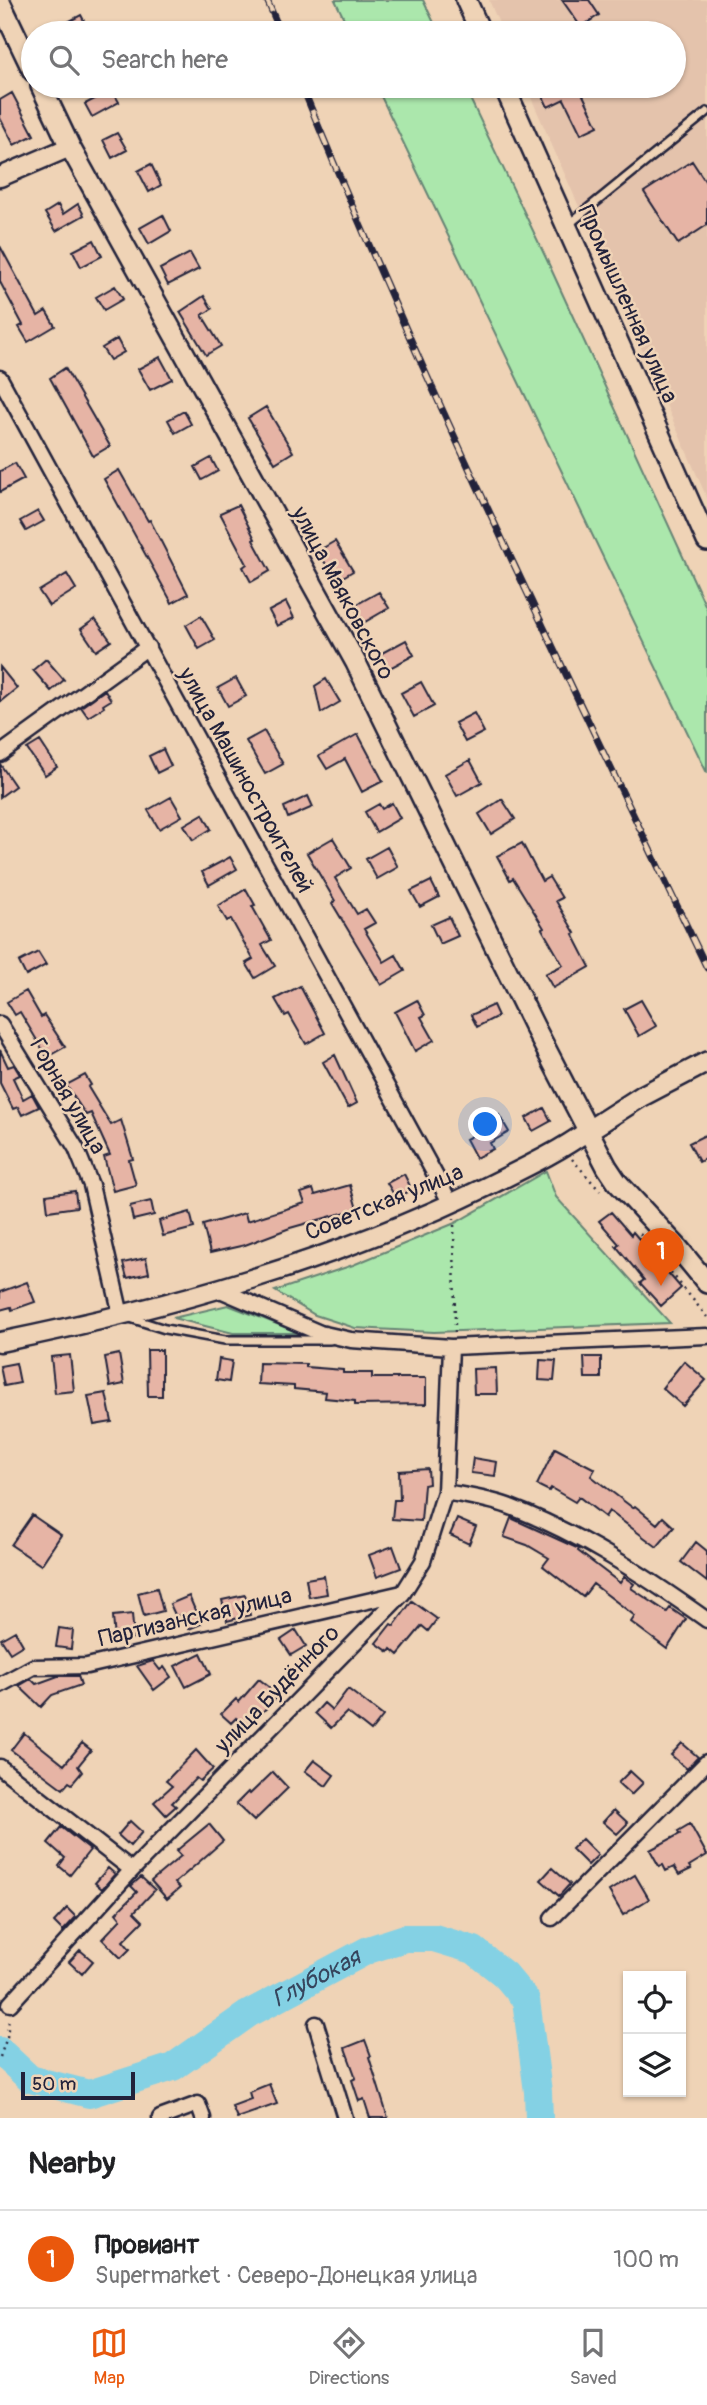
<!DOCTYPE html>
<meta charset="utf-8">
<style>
body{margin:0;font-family:Pangolin,sans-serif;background:#f6f6f6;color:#202124}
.controls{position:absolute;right:21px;bottom:21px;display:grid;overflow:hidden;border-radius:0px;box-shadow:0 2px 5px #0004}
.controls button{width:63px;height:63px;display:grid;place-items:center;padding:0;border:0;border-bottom:2px solid #e0e0e0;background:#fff;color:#202124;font:35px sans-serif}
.scale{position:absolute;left:21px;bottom:18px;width:114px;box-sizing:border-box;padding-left:7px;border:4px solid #22223b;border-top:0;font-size:19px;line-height:24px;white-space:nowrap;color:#22223b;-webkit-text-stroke:5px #efd3b6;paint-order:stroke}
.you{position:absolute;left:486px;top:1125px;width:24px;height:24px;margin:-18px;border:5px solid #fff;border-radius:50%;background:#1a73e8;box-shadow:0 0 0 10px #1a73e833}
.badge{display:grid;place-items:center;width:46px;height:46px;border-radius:50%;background:#ea580c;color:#fff;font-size:23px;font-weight:700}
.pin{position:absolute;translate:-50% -58px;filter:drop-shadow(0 2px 4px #0008)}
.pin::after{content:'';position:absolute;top:37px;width:24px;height:21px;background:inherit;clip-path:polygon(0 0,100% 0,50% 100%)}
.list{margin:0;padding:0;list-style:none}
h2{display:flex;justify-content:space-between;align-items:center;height:91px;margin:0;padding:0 28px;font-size:30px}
h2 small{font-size:23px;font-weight:400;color:#757577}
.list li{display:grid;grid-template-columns:46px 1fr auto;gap:21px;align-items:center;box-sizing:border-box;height:98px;padding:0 28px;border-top:2px solid #e0e0e0}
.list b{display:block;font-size:26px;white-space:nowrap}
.list p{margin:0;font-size:23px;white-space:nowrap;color:#757577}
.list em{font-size:23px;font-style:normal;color:#757577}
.icon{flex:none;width:38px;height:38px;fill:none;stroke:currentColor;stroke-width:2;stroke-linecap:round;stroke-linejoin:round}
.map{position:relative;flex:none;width:707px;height:2118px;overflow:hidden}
.search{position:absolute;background:#fff;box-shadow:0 2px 5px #0004;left:21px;right:21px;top:21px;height:77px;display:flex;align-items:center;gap:18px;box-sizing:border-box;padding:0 24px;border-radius:38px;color:#757577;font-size:26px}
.sheet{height:189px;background:#fff}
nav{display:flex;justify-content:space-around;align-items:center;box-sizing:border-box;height:98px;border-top:2px solid #e0e0e0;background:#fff;font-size:19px;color:#757577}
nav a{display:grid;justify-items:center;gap:4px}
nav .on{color:#ea580c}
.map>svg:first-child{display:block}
.built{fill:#e4c3ac}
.green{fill:#abe7ac;stroke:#668474;stroke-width:2}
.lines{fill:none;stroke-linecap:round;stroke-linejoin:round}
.river{stroke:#84d1e4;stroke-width:28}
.building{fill:#e6b4a5;stroke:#22223b;stroke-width:2}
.service-casing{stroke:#22223b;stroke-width:12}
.minor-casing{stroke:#22223b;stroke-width:19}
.tertiary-casing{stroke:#22223b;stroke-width:23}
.secondary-casing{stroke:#22223b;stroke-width:24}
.path{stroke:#22223b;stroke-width:2.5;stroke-dasharray:2 5;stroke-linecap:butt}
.service{stroke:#efd3b6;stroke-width:7}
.minor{stroke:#efd3b6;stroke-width:14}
.tertiary{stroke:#efd3b6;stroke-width:18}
.secondary{stroke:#efd3b6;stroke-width:19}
.rail-casing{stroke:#22223b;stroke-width:7}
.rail{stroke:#efd3b6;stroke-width:4.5;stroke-dasharray:13;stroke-linecap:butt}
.labels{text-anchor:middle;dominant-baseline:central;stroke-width:5;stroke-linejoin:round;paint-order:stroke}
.street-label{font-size:23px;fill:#22223b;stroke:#efd3b6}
.water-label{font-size:24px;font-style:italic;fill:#36455d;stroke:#efd3b6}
</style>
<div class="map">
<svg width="707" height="2118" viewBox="0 0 707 2118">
<rect width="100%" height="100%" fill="#efd3b6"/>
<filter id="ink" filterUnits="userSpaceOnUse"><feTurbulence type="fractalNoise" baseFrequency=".0143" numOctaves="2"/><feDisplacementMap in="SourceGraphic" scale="14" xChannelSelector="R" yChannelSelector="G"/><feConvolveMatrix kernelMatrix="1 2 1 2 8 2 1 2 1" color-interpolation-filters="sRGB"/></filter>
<g filter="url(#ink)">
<path class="built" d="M489,0H707V498L526,86H674V33H503Z"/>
<path class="green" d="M335,0H423L439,33H351Z
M376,86H464L546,258L707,609V773Z
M546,1171L556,1197L670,1323L434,1332L355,1328L315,1315L275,1291L353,1265L455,1223Z
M228,1305L300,1333H233L173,1318Z"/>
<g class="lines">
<path class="river" id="s1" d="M0,2051L30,2079L89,2094L173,2067L248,2014L368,1950L405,1938H434L474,1950L505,1975L526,2000L538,2092L539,2118"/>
</g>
<path class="building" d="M562,0H589L599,15L581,27Z
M81,15L89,30L83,33H69L64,24Z
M538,86H592L581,91L598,126L581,134L564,99L548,107Z
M112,90L119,102L92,117L85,104Z
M12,93L34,135L14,145L0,118V100Z
M117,133L127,150L112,158L103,140Z
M692,161L707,184V225L678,244L644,192Z
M151,164L161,185L149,192L138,171Z
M78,204L84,215L56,231L45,213L58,205L63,214Z
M163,215L171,231L149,244L140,228Z
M94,240L102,256L81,267L73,251Z
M0,246L38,316L46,311L55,326L28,342L19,327L23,325L0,282Z
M190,253L199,269L168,285L160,269Z
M115,286L123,299L104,310L96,297Z
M204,296L212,309L202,315L221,346L206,355L180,312Z
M117,339L124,352L110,360L102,348Z
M160,357L172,379L150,390L138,369Z
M65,368L110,446L93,456L50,378Z
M266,407L293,452L275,463L248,418Z
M184,411L191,424L175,433L168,420Z
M211,458L218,471L202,480L195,467Z
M15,463L24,479L0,492V471Z
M119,470L148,521L150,520L188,594L172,603L104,479Z
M238,505L255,539L253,540L270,571L251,582L243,567L247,564L220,513Z
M38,511L44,521L26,531L20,521Z
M335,541L353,571L336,581L318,551Z
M67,574L76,589L49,606L39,591Z
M379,592L389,608L363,623L354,606Z
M286,602L294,618L277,626L269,611Z
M201,616L215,640L199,649L186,625Z
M95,619L111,641L96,651L81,629Z
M406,640L414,655L388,669L380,654Z
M46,659L64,680L51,691L33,670Z
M0,667L17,688L0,702Z
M236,678L246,696L228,706L218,688Z
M326,679L340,702L321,713L315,686Z
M421,682L434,706L414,717L401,693Z
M105,690L111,700L103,705L104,707L88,717L81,707Z
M474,713L484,732L465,742L455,723Z
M264,731L283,764L265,774L246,741Z
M358,734L383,781L362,792L345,759L327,769L319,756Z
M40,741L57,767L45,775L27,749Z
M163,749L171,766L157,773L149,756Z
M470,760L482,782L457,796L445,774Z
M0,764L15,786L0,797Z
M308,796L313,807L288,818L284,807Z
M171,797L182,816L159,829L148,810Z
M502,799L515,819L491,834L479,814Z
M392,803L400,818L376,832L365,812L379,804L382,809Z
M203,814L211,829L193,840L184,825Z
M333,838L351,868L335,878L357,914L366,909L375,923L364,929L384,962L396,955L405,971L381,985L332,903L335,901L307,853Z
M522,843L542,881L549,877L562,898L556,901L575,933L573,934L590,967L553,988L545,974L563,965L542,929L544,928L513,878L510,880L497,856Z
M387,847L398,867L377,879L366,859Z
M230,857L237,869L209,885L202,872Z
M431,881L439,897L420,907L411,891Z
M246,889L255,905L252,906L271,940L262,945L275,966L255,978L246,963L253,959L231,919L227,921L218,906Z
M449,917L458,936L440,944L431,925Z
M38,952L46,965L26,976L19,962Z
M300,986L325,1033L306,1044L289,1014L285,1016L275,999Z
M26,991L41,1017L44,1015L65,1047L47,1057L20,1012L15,1015L7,1002Z
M417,1000L425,1015L421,1017L434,1040L415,1051L395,1012Z
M641,1000L656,1026L639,1036L624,1009Z
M493,1005L498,1016L477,1027L471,1015Z
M0,1050L8,1067L14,1065L20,1075L13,1078L23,1099L32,1094L39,1107L22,1115L18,1107L13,1109L0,1083Z
M335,1055L357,1103L348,1108L323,1062Z
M85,1075L91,1085L88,1087L111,1125L121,1120L133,1159L129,1160L136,1185L113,1191L104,1157L110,1155L91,1113L86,1115L66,1085Z
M544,1108L551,1121L533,1131L526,1118Z
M499,1115L509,1132L490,1143L493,1149L476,1158L466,1139L490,1126L488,1121Z
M707,1134V1158L699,1162L689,1143Z
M404,1174L412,1190L396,1198L387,1183Z
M350,1185L357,1209L290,1228L245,1245L210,1253L203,1225L245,1213L247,1221L305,1203L301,1193L313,1189L315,1195Z
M75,1191L77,1207L48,1211L46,1195Z
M151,1201L154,1215L133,1220L130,1206Z
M190,1212L194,1228L163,1236L159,1221Z
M611,1212L631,1235L633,1232L681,1288L661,1306L640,1283L644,1280L616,1246L619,1244L599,1221Z
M146,1258L149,1273L127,1278L123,1263Z
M27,1282L35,1302L12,1310L11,1307L0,1310V1292Z
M147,1350H162V1396H148Z
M119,1354L124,1384L110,1387L105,1357Z
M70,1355L74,1391L55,1393L51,1357Z
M584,1357H601V1378H585Z
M219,1359L232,1361L229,1382L216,1380Z
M540,1360L556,1361L554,1381L539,1380Z
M684,1361L706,1380L683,1406L662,1388Z
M16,1363L20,1383L4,1386L0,1366Z
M259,1363L306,1364V1367L343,1370V1373H372V1378H426V1404L355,1405V1401L325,1398L326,1392L294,1389V1386L258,1384Z
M496,1368L497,1394H474L473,1369Z
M106,1393L112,1422L94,1425L88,1396Z
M555,1448L595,1469L591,1476L633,1508L635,1506L657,1524L663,1517L674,1527L657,1547L609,1511L605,1517L579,1497L575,1502L551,1488L549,1491L537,1485Z
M473,1458L497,1462L495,1476L471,1473Z
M428,1469L429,1484L424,1485L421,1521L392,1519L394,1500H400L399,1471Z
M32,1515L61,1535L41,1565L11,1545Z
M511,1518L579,1549L578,1551L620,1583L624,1577L634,1584L631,1588L667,1612L670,1608L686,1619L667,1649L631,1622L635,1616L593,1584L583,1597L543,1566L549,1558L527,1545L504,1537Z
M457,1519L476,1527L469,1544L450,1535Z
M696,1542L707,1551V1582L681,1562Z
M393,1546L401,1568L377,1577L369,1555Z
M324,1576L327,1594L309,1597L306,1579Z
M157,1588L163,1611L144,1616L138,1593Z
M245,1595L250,1615L227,1621L222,1600Z
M189,1596L201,1624L189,1629L182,1614L176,1617L170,1604Z
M412,1601L437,1619L428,1631L422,1626L398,1655L391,1649L389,1652L376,1643L391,1624L394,1626Z
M132,1614L134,1638L115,1640L113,1616Z
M59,1628L73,1630L71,1649L56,1647Z
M296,1630L306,1646L291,1655L281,1640Z
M15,1631L23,1645L10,1653L1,1639Z
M201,1653L211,1674L186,1687L175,1666Z
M153,1661L160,1670L164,1667L171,1677L154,1690L137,1666Z
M58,1676H78L81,1685L52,1695L41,1707L19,1686L31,1679L36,1684Z
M259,1679L279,1695L247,1728L236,1718L231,1723L221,1714L236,1699L239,1702Z
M348,1689L383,1716L371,1731L347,1712L331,1728L315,1713L324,1703L332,1710Z
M24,1733L64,1765L82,1743L91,1750L78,1766L82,1772L72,1784L69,1782L63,1789L11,1750Z
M682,1743L698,1757L687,1769L671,1755Z
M196,1750L213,1769L200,1781L196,1778L172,1803L176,1806L166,1815L154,1802L172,1786L166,1781Z
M314,1760L334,1775L326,1786L305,1771Z
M630,1771L643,1783L631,1795L618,1783Z
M273,1772L288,1788L254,1821L236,1804L248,1792L250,1794Z
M614,1810L628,1823L617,1834L603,1822Z
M130,1821L142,1832L130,1846L118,1835Z
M209,1824L223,1841L175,1883L180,1888L167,1899L151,1881L181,1856L176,1851Z
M690,1824L707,1855L689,1866L691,1869L679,1875L674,1867L666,1871L663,1865L659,1866L650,1850L680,1834L678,1831Z
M61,1827L90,1850L70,1875L59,1866L65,1858L48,1843Z
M582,1839L598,1855L588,1865L572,1849Z
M108,1868L115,1874L102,1889L95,1883Z
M552,1868L570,1884L559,1896L541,1880Z
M635,1875L649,1899L623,1915L609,1891Z
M141,1877L155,1890L134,1912L143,1921L123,1941L130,1949L121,1958L102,1939L121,1919L116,1913L137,1892L131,1886Z
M67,1908L76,1917L63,1931L54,1922Z
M80,1950L93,1961L82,1974L69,1962Z
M365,2040L371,2056L369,2057L388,2118H370L364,2099L359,2101L352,2080L356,2078L345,2048Z
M269,2084L277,2104L237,2118L232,2106L251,2099L249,2092Z"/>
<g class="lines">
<defs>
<path id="service" d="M569,224L707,112
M127,1317L165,1329L225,1340H330"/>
<path id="minor" d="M0,378L451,1204
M0,754L148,647
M0,1024L76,1148L91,1185L121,1315
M218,1289L320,1333L351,1340L451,1347L707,1336
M445,1492C466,1496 488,1499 508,1506C580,1533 645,1576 707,1620
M0,1685L33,1667L87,1666L402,1593
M0,1767L132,1870
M552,1918L707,1762
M10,2004L132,1870L403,1593L423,1561L445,1492L451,1347
M316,2024L345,2118
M160,2118L198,2104L203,2118"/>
<path id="tertiary" d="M0,177L70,147
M0,1342C167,1308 333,1262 486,1187C522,1169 557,1153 589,1130"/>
<path id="secondary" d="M466,0L481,33
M0,2L33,71
M41,86L70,147L356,663L534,1026L607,1167L617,1182L679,1249L707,1283
M504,86L707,541
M589,1130L642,1096L707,1062"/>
</defs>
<use href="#service" class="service-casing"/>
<use href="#minor" class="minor-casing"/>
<use href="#tertiary" class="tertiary-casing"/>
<use href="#secondary" class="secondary-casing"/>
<path class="path" d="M572,1159L600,1191
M454,1218L455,1333
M640,1234L707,1317
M0,2057L7,2037L9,2020"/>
<use href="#service" class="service"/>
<use href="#minor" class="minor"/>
<use href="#tertiary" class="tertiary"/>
<use href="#secondary" class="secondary"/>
<defs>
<path id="rail" d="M267,0L281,33
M302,86C424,385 567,677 707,968"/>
</defs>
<use href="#rail" class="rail-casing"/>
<use href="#rail" class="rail"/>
</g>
</g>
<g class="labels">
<g class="street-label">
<text transform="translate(628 304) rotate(66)">Промышленная улица</text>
<text transform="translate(343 593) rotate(62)">улица Маяковского</text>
<text transform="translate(246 780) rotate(61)">улица Машиностроителей</text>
<text transform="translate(68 1096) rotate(60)">Горная улица</text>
<text transform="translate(384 1202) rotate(-22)">Советская улица</text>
<text transform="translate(195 1617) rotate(-13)">Партизанская улица</text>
<text transform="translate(277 1689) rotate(-46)">улица Будённого</text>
</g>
<g class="water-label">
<text stroke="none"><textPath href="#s1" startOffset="359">Глубокая</textPath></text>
</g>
</g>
</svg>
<div class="controls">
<button><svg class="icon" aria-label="locate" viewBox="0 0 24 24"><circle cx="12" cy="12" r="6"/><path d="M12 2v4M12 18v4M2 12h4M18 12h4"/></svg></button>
<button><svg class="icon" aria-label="layers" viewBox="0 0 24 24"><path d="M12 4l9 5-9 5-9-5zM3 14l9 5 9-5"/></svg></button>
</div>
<div class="scale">50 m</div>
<div class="you"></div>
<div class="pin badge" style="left:661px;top:1286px">1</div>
<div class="search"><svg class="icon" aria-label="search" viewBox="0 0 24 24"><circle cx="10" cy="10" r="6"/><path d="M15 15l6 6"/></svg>Search here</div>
</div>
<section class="sheet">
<h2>Nearby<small></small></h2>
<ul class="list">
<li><span class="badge">1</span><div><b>Провиант</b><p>Supermarket · Северо-Донецкая улица</p></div><em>100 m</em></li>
</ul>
</section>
<nav>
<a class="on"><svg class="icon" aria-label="map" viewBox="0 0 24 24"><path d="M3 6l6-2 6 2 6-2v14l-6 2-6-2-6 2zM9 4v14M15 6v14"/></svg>Map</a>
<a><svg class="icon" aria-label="directions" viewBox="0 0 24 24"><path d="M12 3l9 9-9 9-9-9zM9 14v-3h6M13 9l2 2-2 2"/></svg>Directions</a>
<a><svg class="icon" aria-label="saved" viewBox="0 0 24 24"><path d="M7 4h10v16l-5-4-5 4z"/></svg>Saved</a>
</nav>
